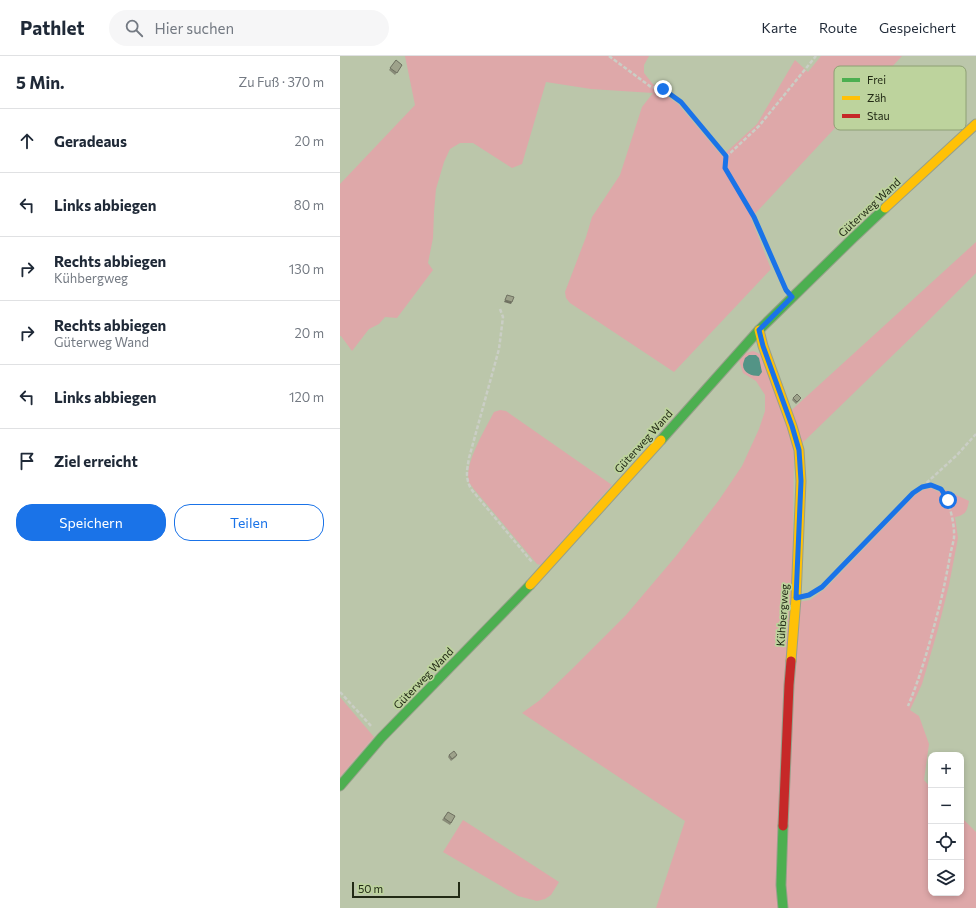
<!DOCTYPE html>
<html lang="de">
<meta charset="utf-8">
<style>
body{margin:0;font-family:Commissioner,sans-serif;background:#f6f6f7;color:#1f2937}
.controls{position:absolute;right:12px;bottom:12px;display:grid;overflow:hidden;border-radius:8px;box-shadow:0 2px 6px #0003}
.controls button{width:36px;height:36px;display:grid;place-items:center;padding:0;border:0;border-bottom:1px solid #e0e1e3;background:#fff;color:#1f2937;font:20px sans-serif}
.scale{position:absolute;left:12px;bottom:10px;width:108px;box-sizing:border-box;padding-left:4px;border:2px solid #222a15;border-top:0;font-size:11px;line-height:14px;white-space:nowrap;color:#222a15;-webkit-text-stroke:3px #bdd39d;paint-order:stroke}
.stop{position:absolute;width:12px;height:12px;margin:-9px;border:3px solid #1a73e8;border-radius:50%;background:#fff}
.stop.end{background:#1a73e8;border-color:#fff;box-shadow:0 1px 4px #0008}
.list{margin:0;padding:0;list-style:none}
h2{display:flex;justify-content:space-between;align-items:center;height:52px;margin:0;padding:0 16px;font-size:17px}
h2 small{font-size:13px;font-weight:400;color:#747a83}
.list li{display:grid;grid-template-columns:26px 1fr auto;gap:12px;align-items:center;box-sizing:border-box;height:64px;padding:0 16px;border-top:1px solid #e0e1e3}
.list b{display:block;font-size:15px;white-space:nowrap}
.list p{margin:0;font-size:13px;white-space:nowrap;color:#747a83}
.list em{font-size:13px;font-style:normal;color:#747a83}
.actions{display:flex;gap:8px;padding:12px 16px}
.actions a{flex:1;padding:9px 0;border:1px solid #1a73e8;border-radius:16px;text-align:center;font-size:14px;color:#1a73e8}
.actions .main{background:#1a73e8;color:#fff}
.icon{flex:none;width:22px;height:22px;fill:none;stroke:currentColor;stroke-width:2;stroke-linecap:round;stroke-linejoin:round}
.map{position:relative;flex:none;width:636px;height:852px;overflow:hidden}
header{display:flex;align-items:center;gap:24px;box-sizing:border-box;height:56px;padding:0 20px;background:#fff;border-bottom:1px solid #e0e1e3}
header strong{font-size:19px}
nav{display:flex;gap:22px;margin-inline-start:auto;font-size:14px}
.search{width:280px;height:36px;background:#f6f6f7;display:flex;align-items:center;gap:10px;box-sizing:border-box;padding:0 14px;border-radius:22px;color:#747a83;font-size:15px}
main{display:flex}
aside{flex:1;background:#fff}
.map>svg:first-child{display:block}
.green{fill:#dea8a9}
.water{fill:#539486}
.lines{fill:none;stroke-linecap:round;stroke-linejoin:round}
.fast-casing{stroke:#97a08a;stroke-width:11}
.slow-casing{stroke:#97a08a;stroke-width:11}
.jam-casing{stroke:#97a08a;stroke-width:11}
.path{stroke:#cacec5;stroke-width:2.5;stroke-dasharray:4 2;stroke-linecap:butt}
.fast{stroke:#4caf50;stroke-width:9}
.slow{stroke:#ffc107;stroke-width:9}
.jam{stroke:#c62828;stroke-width:9}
.wall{fill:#888b78}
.shaded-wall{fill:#6f7161}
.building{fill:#9ea28b;stroke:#6f7161}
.route{stroke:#1a73e8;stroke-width:5}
.labels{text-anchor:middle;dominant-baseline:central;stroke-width:3.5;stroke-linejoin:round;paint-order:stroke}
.street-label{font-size:11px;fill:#222a15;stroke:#bdd39d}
.key{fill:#bdd39d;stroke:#8ea074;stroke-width:1}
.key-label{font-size:11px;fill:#222a15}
</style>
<header>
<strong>Pathlet</strong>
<div class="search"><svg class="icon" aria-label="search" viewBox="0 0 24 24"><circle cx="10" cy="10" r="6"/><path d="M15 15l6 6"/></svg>Hier suchen</div>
<nav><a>Karte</a><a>Route</a><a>Gespeichert</a></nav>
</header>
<main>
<aside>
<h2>5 Min.<small>Zu Fuß · 370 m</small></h2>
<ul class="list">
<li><svg class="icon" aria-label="ahead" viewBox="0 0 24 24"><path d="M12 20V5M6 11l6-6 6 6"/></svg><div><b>Geradeaus</b></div><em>20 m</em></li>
<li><svg class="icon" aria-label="left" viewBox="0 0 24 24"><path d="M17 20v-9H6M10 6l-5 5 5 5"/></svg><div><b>Links abbiegen</b></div><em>80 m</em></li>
<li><svg class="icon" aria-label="right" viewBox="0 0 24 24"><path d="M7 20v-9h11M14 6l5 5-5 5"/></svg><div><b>Rechts abbiegen</b><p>Kühbergweg</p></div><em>130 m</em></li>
<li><svg class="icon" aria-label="right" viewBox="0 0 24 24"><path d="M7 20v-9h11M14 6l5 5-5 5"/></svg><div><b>Rechts abbiegen</b><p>Güterweg Wand</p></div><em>20 m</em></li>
<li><svg class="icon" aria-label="left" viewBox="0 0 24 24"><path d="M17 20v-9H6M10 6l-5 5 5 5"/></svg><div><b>Links abbiegen</b></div><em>120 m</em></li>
<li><svg class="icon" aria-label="arrive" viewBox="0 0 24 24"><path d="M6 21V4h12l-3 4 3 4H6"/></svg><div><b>Ziel erreicht</b></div></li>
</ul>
<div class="actions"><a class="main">Speichern</a><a>Teilen</a></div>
</aside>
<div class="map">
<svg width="636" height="852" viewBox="0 0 636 852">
<rect width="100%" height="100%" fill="#bbc6aa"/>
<path class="green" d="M65,0H309L304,9V17L312,27L321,36L338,48L382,100L417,68L455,4L468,16L481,0H562L411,162L431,213L334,316L230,247L226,242L225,236L246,181L252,161L280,119L302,51L313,37L251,33L206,26L182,108L172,112L133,87H120L110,93L104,106L96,133L94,156L93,182L88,207L93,214L57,262L45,261L39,268L29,273L12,295L1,280H0V128L75,49Z
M636,186V217L586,267L454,395L452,547L470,544L485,533L575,439L583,434L591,432L599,436L606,434L629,445C627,455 626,459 615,461L618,482L609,529L598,573L582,628L570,654L579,660L589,688L584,724L591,732V837H621V761L636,776V852H316L345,765L182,657L200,644L232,613L286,559L336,500L379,444L402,410L419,373L425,355V339L416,325L403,317L399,305L406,297L413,295L420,298L444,361Z
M160,354L166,355L272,429L201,509L197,508L191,501L133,432C132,430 130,428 129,427C123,409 146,372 154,356Z
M0,641L34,681L0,721Z
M123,764L219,826L211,839L205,843L197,845L178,840L103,796Z"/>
<path class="water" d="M409,299H416L419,302L422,316L419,320C412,320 403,317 403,309C403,307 404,305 405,302Z"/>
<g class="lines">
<defs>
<path id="fast" d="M321,384L419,274L512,183L545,152
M0,730L41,682L190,529
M443,852L441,829L443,770"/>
<path id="slow" d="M545,152L636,68
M419,274L423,290L452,370L459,394L461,425L456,542L451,605
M190,529L321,384"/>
<path id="jam" d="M443,770L449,629L451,605"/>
</defs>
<use href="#fast" class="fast-casing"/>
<use href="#slow" class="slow-casing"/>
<use href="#jam" class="jam-casing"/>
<path class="path" d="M269,0L311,31L323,33L341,46L386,101L385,112L414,161L443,229
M386,101L419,70L476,0
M160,253L163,261L159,293L129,402C127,414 125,421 131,433L192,506
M582,431L617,399L636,378
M472,538L482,531L573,437C584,430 596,424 604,438C610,448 615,470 614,482C613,488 611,494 610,500C607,516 604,532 600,548C591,582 582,617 568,650
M0,636L32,671"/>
<use href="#fast" class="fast"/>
<use href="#slow" class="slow"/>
<use href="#jam" class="jam"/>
</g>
<path class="wall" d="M56,4L62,9L55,19L49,14Z
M578,28L585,35L580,41L572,35Z
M453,342L460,344L456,348L452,344Z
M109,699H117L116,701L111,705L108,701Z
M108,756L115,760L110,769L102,764Z"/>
<path class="shaded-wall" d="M165,244L172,246L171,248L164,246Z"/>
<path class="building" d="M56,4L62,9L57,17L50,12Z
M167,239L174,241L172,246L165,244Z
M457,338L461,342L457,346L453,342Z
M114,695L117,699L112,703L109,699Z
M108,756L115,760L111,767L104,762Z"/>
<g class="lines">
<path class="route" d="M323,33L341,46L386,100L385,112L414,161L446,234L452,241L419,274L423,290L452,370L459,394L461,425L456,542L469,539L482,531L573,437L582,431L591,429L601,433L608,444"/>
</g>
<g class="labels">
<g class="street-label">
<text transform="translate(529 151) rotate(-43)">Güterweg Wand</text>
<text transform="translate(303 385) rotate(-48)">Güterweg Wand</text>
<text transform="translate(442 559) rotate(-86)">Kühbergweg</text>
<text transform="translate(83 622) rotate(-46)">Güterweg Wand</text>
</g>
</g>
<rect x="494" y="10" width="132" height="64" rx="6" class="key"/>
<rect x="502" y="22" width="18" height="4" fill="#4caf50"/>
<rect x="502" y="40" width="18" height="4" fill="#ffc107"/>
<rect x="502" y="58" width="18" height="4" fill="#c62828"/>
<g class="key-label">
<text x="527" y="28">Frei</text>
<text x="527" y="46">Zäh</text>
<text x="527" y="64">Stau</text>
</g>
</svg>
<div class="controls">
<button>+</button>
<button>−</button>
<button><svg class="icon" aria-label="locate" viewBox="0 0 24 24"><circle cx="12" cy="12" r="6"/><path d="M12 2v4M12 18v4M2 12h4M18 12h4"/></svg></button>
<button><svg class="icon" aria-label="layers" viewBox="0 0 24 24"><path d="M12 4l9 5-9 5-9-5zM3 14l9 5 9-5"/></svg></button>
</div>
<div class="scale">50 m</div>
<div class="stop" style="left:608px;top:444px"></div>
<div class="stop end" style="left:323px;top:33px"></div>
</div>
</main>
